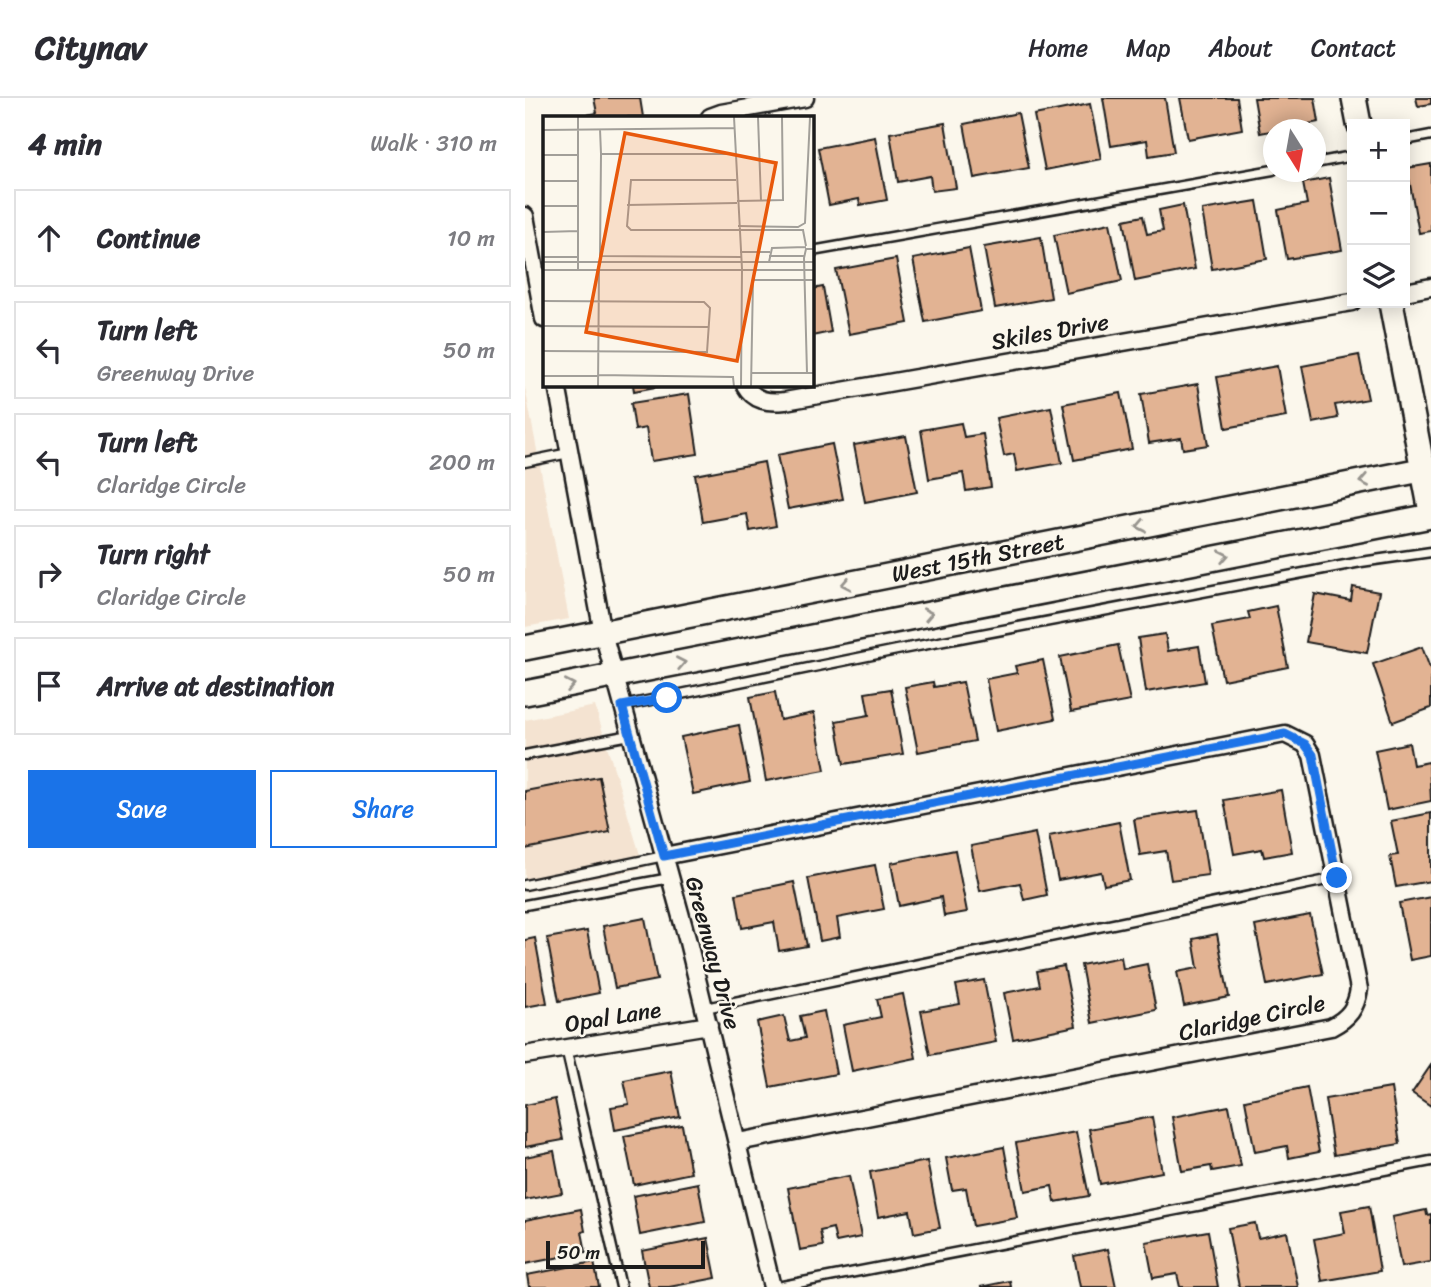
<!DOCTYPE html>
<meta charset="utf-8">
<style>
body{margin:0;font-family:Sriracha,sans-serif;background:#f7f7f7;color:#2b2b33}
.controls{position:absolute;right:21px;top:21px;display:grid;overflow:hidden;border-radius:0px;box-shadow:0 4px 18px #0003}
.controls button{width:63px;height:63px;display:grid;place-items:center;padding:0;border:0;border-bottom:2px solid #e1e1e2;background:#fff;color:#2b2b33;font:35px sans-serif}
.compass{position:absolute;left:738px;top:21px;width:63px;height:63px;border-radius:50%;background:#fff;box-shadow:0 4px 18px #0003;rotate:169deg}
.scale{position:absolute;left:21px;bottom:18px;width:159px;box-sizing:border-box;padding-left:7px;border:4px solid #1c1c1c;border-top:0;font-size:19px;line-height:24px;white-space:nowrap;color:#1c1c1c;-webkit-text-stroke:5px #fbf7ec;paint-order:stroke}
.stop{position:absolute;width:21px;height:21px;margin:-16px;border:5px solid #1a73e8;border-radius:50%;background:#fff}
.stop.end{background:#1a73e8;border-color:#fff;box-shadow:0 2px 7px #0008}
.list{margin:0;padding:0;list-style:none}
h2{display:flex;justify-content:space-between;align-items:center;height:91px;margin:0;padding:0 28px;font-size:30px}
h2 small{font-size:23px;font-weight:400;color:#7c7c81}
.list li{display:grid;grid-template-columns:46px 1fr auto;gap:21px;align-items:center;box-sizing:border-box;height:98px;margin:0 14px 14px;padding:0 14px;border:2px solid #e1e1e2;border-radius:0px}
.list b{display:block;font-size:26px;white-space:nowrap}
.list p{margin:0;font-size:23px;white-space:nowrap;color:#7c7c81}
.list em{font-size:23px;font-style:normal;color:#7c7c81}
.actions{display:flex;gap:14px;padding:21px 28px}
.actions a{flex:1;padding:16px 0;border:2px solid #1a73e8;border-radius:0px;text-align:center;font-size:24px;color:#1a73e8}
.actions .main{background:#1a73e8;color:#fff}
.icon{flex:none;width:38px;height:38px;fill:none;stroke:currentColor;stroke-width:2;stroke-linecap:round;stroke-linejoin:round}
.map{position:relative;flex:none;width:906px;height:1189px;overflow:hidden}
header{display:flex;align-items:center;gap:42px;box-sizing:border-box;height:98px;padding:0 35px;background:#fff;border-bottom:2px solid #e1e1e2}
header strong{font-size:33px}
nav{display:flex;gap:38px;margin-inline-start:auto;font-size:24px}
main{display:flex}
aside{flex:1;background:#fff}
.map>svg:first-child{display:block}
.built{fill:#f4e3d1}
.building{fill:#e2b393;stroke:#1c1c1c;stroke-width:2}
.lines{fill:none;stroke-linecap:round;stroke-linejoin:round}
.lane-casing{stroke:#1c1c1c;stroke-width:13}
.street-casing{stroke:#1c1c1c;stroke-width:21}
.secondary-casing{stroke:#1c1c1c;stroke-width:28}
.lane{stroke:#fbf7ec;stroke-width:8}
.street{stroke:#fbf7ec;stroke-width:16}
.secondary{stroke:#fbf7ec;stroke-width:23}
.oneway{stroke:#97948e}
.route{stroke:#1a73e8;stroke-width:9}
.labels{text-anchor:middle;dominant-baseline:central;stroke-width:5;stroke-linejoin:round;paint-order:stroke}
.street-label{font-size:23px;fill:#1c1c1c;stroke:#fbf7ec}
.inset-road{fill:none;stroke:#a29f99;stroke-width:2}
.view{fill:#e8590c;fill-opacity:0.15;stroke:#e8590c;stroke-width:3.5}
.inset-edge{fill:none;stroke:#1c1c1c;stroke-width:3.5}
</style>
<header>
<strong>Citynav</strong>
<nav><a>Home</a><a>Map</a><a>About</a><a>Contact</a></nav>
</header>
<main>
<aside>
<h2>4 min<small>Walk · 310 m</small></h2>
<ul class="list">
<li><svg class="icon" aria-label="ahead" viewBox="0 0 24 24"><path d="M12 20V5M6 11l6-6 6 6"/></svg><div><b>Continue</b></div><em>10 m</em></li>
<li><svg class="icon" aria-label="left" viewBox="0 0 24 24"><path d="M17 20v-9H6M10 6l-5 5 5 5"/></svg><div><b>Turn left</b><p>Greenway Drive</p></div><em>50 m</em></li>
<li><svg class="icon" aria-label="left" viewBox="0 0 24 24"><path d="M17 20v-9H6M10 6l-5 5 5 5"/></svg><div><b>Turn left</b><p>Claridge Circle</p></div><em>200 m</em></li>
<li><svg class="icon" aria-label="right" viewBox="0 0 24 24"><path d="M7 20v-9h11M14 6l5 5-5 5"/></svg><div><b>Turn right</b><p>Claridge Circle</p></div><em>50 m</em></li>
<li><svg class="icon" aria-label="arrive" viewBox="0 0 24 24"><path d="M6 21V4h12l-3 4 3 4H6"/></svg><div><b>Arrive at destination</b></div></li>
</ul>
<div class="actions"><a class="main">Save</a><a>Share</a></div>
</aside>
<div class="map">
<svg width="906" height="1189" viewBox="0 0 906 1189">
<rect width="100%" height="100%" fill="#fbf7ec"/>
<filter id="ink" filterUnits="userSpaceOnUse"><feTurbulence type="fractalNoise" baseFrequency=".0143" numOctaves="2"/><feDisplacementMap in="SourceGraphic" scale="14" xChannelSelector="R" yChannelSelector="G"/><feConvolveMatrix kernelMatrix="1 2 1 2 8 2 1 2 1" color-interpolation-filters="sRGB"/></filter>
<g filter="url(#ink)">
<path class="built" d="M0,289L44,521L0,529Z
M70,608L119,770L0,794V622Z"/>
<path class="building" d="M69,0H115L118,19H51L72,15Z
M578,0H640L649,54L624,58L622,42L586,48Z
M655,0H712L717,31L663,41Z
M729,0H790L794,24L735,35Z
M891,0H906V6L893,8Z
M565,6L576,61L520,72L509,17Z
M493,15L504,70L449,80L439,26Z
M420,25L431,90L407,93L405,78L373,84L365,35Z
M350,39L362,102L335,107L334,101L304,107L293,50Z
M906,66V133L894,135L882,70Z
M804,80L817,152L762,161L753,112L782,106L778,85Z
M732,103L742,161L687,171L677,112Z
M658,107L670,171L610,183L599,122L618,118L622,136L638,133L634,112Z
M585,125L597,183L541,195L529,137Z
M516,139L526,200L470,210L459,149Z
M444,150L456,213L400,224L388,161Z
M371,161L383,225L324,236L311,172Z
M298,189L306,234L287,238V191Z
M834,257L843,301L810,307L813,320L788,325L777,268Z
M752,268L761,319L701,330L692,279Z
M673,286L683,347L658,351L656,340L624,345L616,296Z
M108,287H141L109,293Z
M596,295L607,351L549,362L538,306Z
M164,296L173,356L126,363L121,330L110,332L106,305Z
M526,309L537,365L492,373L489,356L479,358L471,320Z
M436,325L439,339L458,336L466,389L441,393L438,375L404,381L396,332Z
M381,338L392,394L340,404L329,347Z
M307,346L318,401L263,411L252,357Z
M239,364L251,428L225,433L222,416L178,424L170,377Z
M828,489L854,494L842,555L781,544L790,496L826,503Z
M751,508L763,569L698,582L687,528L725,521L723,514Z
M640,536L643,553L674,548L680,584L621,594L613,540Z
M593,547L605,603L546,614L535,559Z
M897,549L906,573V610L868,624L848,566Z
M518,562L530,621L471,633L461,581L492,575L490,568Z
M408,584L409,589L438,584L450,643L393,654L380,589Z
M366,591L378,656L319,666L311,623L344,617L340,595Z
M250,594L255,622L289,615L300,672L241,683L225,599Z
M214,627L225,684L168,696L156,639Z
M884,645L888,667L904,664L906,703L862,712L850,652Z
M74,679L85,734L0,751V693Z
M756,692L767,754L739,759L737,751L709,756L699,702Z
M673,712L683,777L646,782L641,753L615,757L609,721Z
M906,715V783L871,789L865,758L873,757L866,723Z
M594,724L605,782L579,787L576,774L533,782L524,738Z
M510,735L522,797L499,802L495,785L455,793L446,748Z
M430,752L442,814L419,818L416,799L374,808L366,765Z
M350,767L359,811L312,820L315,839L295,843L283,780Z
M269,784L282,848L254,853L249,824L217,830L211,796Z
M906,799V858L885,862L874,805Z
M785,817L798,876L742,887L730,828Z
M120,820L132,882L90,890L78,828Z
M62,833L74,895L34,903L22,840Z
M692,836L704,899L659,908L652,874L673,870L668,841Z
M10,840L22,905L0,909V842Z
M596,859L598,871L622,866L631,912L567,925L556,867Z
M539,868L551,928L488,941L479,895L515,888L512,873Z
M459,882L471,944L405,957L396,913L435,906L431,887Z
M378,896L391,960L327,973L318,927L356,919L352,901Z
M299,913L311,976L245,989L232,924L259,918L265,943L280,940L275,918Z
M906,967V1008L887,995Z
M146,973L155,1019L90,1032L86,1009L104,1006L99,982Z
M782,989L794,1054L764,1060L762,1048L730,1054L720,1002Z
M866,990L875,1046L809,1057L800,1001Z
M30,1001L38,1042L0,1049V1007Z
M704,1008L716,1068L687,1073L686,1068L657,1073L647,1019Z
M627,1019L637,1074L575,1086L564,1031Z
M157,1027L166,1075L109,1087L99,1038Z
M551,1034L564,1098L530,1104L527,1088L500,1093L491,1045Z
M479,1049L492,1120L448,1128L441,1090L427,1092L421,1060Z
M29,1053L37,1095L0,1102V1059Z
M402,1063L415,1130L389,1135L385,1113L353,1119L345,1074Z
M324,1078L336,1139L311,1144L308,1130L295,1133L298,1148L275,1152L263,1090Z
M173,1085L180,1124L115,1137L108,1098Z
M844,1108L855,1173L797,1183L789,1141L820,1135L816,1113Z
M56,1111L60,1133L57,1134L61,1154L0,1166V1122Z
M901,1112L902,1117L906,1116V1164L876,1169L867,1119Z
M730,1125L733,1140L762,1134L773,1189H714L703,1130Z
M683,1133L693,1189H655L652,1176L628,1180L621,1144Z
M183,1140L191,1180L144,1189H124L117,1153Z
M583,1151L591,1189H555L549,1158Z
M69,1164L74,1189H4L2,1177Z
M485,1183L486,1189H455Z"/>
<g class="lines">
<defs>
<path id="lane" d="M880,42L906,37
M790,65L827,58
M287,153L748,72
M0,364L44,355
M97,608L372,552L836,464L906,454
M0,657L105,637
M0,787L139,758
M0,807L145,780
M180,910L812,780
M41,950L96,1189
M252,1189L906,1063"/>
<path id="street" d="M185,19L196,15L280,0
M0,118L19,221
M880,194L906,189
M32,287L78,535L163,844L247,1189
M220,287C229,303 243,305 260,303L827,204
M139,758L760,636L780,646L787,657L834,891C831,910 824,920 806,929L213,1044
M0,957L184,927"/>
<path id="secondary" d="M829,0L834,26
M866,205L906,414
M0,550L906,370
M0,595L906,418"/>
</defs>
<use href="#lane" class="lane-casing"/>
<use href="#street" class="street-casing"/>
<use href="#secondary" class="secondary-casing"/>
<use href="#lane" class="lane"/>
<use href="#street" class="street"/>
<use href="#secondary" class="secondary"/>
</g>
<defs><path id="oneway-chevron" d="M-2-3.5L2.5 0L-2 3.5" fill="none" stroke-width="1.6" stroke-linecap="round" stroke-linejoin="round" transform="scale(1.75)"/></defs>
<g class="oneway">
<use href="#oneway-chevron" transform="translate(839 383) rotate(169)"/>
<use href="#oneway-chevron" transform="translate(616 428) rotate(169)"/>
<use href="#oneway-chevron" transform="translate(699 458) rotate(-11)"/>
<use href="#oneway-chevron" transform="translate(321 486) rotate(169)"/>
<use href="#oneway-chevron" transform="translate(403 516) rotate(-11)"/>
<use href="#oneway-chevron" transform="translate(156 565) rotate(-11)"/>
<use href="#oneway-chevron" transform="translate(45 587) rotate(-11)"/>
</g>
</g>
<g class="lines" filter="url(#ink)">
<path class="route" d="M142,600L97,608L139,758L760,636L780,646L788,657L812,780"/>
</g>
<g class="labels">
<g class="street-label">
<text transform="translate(525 234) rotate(-10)">Skiles Drive</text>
<text transform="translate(453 460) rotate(-11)">West 15th Street</text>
<text transform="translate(188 855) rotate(75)">Greenway Drive</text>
<text transform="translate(88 919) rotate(-9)">Opal Lane</text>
<text transform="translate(727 920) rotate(-12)">Claridge Circle</text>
</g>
</g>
<g transform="translate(18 18)">
<rect width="271" height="271" fill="#fbf7ec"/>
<path class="inset-road" d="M35,1V154M191,1L199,153L198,271M215,1L218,85M57,13L58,38M0,14L191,12M192,38H58L57,140L198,141M0,39H35M193,64H88L84,110L88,114H260L263,130M0,65H35M194,85L240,84L239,1M84,89L194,87M0,90H35M195,110L255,111L262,107L267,1M0,116L35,115M272,133H263L261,142L264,257H272M197,136H227M226,140H262M0,141H35M0,146H272M226,146L229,132L263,131M0,154H272M0,185L161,186L167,192L164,236L0,235M0,210L166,211M208,257H264M55,259L190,261L191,271M0,260H55M55,271L56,154M208,271L210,164H272"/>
<path class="view" d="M82,17L233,47L194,245L43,216Z"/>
<rect width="271" height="271" class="inset-edge"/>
</g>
</svg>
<div class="controls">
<button>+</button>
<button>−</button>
<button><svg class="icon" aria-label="layers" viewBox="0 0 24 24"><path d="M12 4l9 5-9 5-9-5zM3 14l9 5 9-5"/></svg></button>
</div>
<svg class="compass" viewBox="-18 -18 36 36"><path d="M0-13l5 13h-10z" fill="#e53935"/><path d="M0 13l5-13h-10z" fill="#7c7c81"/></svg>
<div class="scale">50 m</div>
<div class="stop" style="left:142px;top:600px"></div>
<div class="stop end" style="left:812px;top:780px"></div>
</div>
</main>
